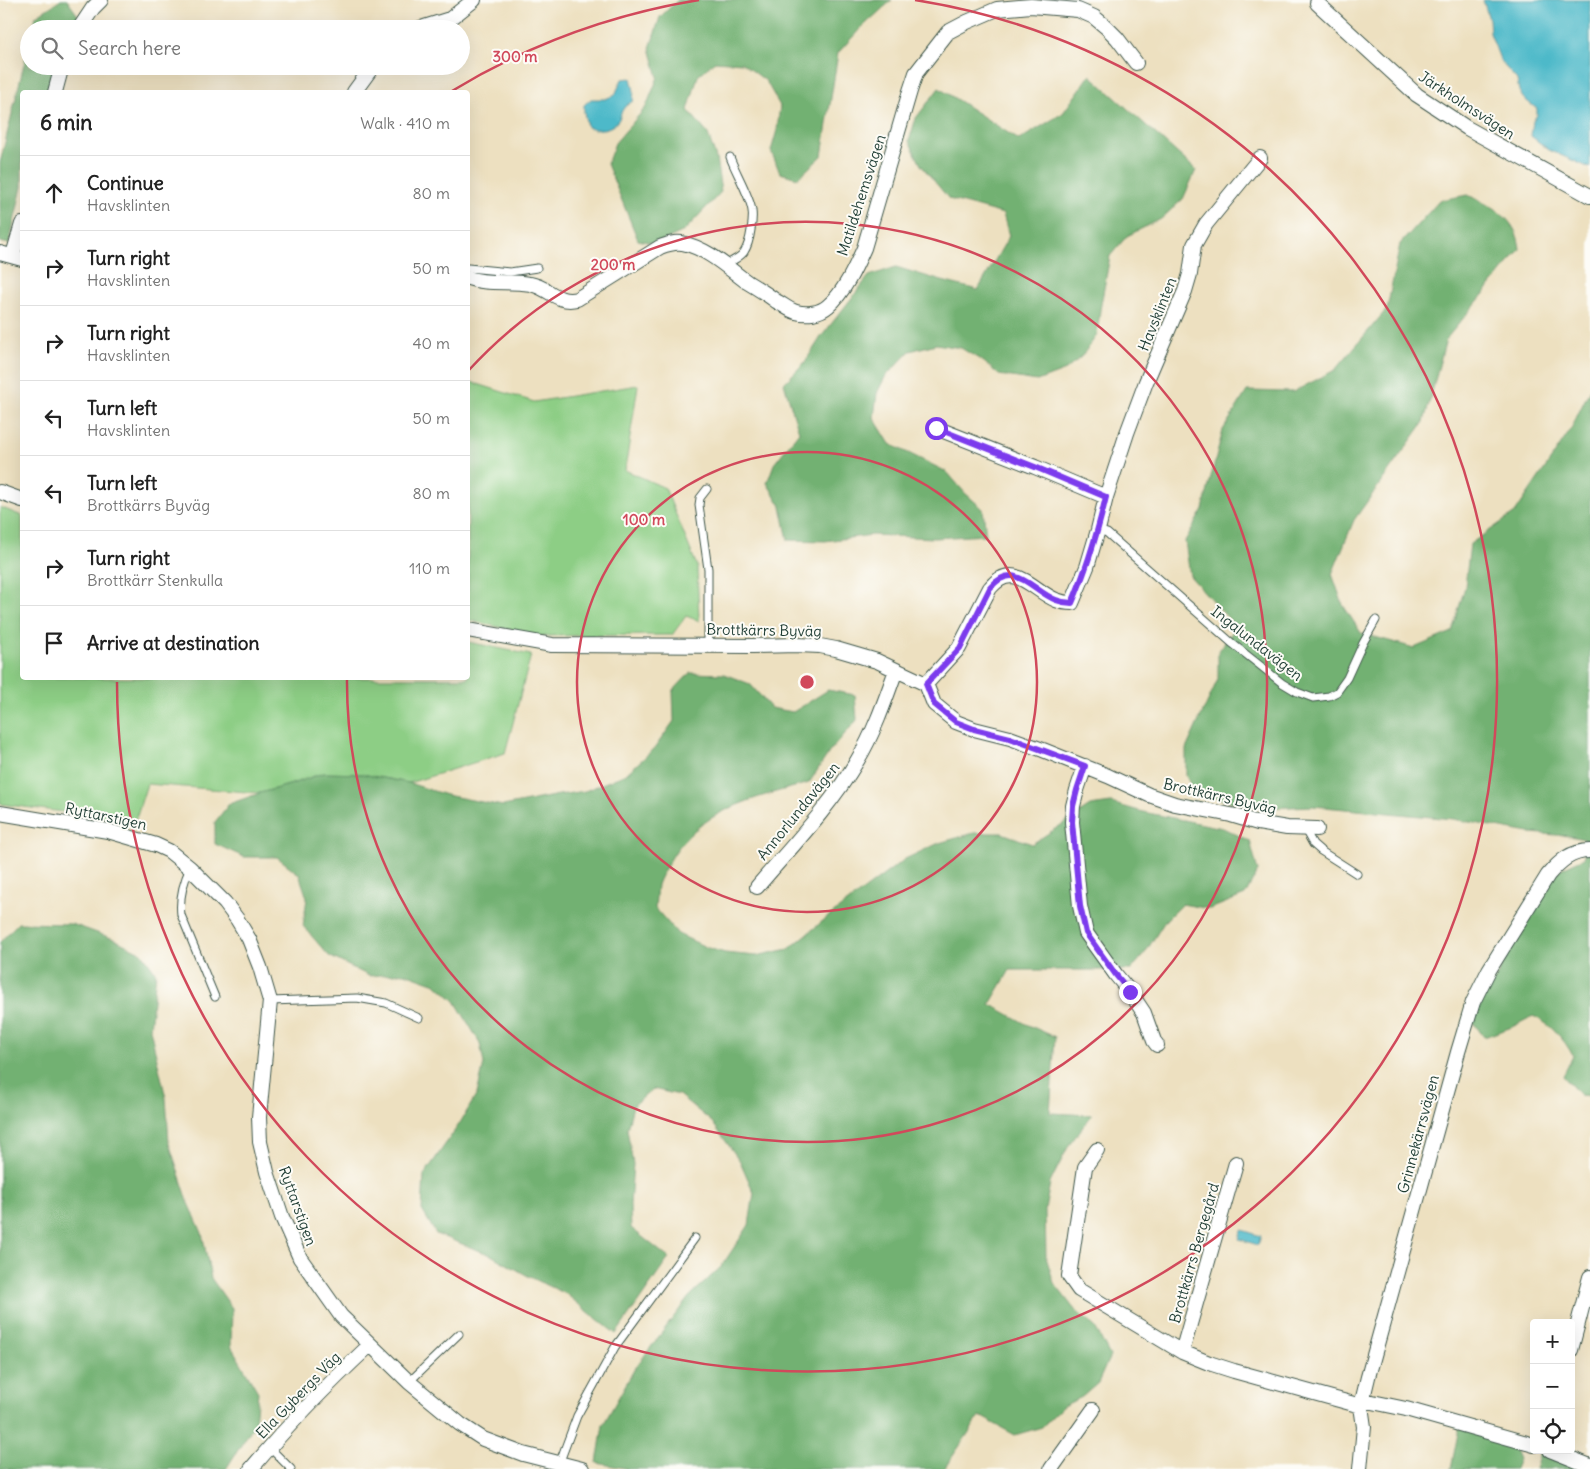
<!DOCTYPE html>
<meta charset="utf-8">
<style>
body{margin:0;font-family:Delius,sans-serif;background:#f2f2f2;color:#222}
.controls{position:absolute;right:15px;bottom:15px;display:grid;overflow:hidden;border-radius:5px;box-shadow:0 5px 20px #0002}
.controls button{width:45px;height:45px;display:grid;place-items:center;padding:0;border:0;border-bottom:1px solid #e0e0e0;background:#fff;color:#222;font:25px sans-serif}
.stop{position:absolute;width:15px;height:15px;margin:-11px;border:4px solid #7c3aed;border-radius:50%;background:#fff}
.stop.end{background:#7c3aed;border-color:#fff;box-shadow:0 1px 5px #0008}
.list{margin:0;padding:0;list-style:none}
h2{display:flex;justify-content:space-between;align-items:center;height:65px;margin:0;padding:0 20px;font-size:21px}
h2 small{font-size:16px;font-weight:400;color:#767676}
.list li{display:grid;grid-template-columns:32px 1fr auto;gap:15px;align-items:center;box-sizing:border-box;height:75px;padding:0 20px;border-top:1px solid #e0e0e0}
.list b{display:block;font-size:19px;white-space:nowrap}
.list p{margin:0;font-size:16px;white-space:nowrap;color:#767676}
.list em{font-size:16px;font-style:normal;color:#767676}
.icon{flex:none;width:28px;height:28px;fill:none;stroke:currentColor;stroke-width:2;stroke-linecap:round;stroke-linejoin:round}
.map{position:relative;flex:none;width:1590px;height:1469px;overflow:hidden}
.search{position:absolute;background:#fff;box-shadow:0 5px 20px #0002;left:20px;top:20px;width:450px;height:55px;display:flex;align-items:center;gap:12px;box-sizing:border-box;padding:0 18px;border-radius:28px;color:#767676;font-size:19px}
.panel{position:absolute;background:#fff;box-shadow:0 5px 20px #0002;left:20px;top:90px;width:450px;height:590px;border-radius:5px}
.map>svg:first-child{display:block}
.green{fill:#8dce85;stroke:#56865c}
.forest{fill:#72b172;stroke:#487753}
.water{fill:#4db9c9;stroke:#367b7e}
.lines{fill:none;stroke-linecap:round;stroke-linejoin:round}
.service-casing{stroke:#3e5549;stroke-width:9}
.minor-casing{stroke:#3e5549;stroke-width:16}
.service{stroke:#fff;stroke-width:7}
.minor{stroke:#fff;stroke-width:14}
.route{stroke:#7c3aed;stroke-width:6}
.ring{fill:none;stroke:#d1495b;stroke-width:2.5}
.labels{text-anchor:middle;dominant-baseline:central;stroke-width:4;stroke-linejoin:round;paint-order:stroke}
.street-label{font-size:15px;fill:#1f3d34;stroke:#fdfcf7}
.centre{fill:#d1495b;stroke:#fdfcf7;stroke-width:2.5}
.ring-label{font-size:15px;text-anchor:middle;font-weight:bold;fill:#d1495b;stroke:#fdfcf7;stroke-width:4;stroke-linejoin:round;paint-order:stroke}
</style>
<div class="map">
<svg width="1590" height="1469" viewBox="0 0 1590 1469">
<rect width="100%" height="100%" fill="#fdfcf7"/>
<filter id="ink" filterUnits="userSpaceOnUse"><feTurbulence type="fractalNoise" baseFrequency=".02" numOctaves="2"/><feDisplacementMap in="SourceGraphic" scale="10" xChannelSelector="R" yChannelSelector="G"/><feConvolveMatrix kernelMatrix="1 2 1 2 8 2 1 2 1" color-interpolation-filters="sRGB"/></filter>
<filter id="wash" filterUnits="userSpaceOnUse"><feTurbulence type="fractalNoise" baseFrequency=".0096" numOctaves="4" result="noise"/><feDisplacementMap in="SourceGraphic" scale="20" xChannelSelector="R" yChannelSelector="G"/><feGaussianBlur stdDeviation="1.12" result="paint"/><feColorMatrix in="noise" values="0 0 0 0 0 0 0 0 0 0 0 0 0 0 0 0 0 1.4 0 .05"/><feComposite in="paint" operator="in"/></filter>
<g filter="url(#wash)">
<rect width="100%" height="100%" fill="#ede0c0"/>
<path class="green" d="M468,381L534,402L638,385L625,470L665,488L697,566L699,621L686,616L672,635L537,636L468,620Z
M0,507L22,516V678H468V642L531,655L505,753L409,783L362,774L323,773L289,785L260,793L147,784L135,821L0,804Z"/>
<path class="forest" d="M61,0H67L79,17L73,29H33L36,16Z
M678,0H892L860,29L838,53L822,156L798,178L780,173L771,151L777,130L780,106L766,81L742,63L715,61L698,76L688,110L708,134L716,158L721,192L684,231L656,244L638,240L607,164L615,143L646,107L658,77L650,48L660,17Z
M29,44V66H57L47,92H22V187L9,244L0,242V163Z
M1090,75L1196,170L1183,199L1161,219L1127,236L1110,256L1100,310L1097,335L1082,356L1066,370L1037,381L999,375L984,362L961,348L936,344L910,351L885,377L877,393L874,418L890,444L947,472L965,493L983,509L986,535L934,538L872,535L825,541L788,540L781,506L767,483L774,464L799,432L784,383L805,362L821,337L869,276L896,267L942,281L978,290L1009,236L1003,214L949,199L921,165L909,141L916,118L939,88L1019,140L1063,113Z
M1468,195C1493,207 1517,218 1520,249L1497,278L1446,339L1424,422L1354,520L1332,574L1343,605L1361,633L1414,648L1452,632L1465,587L1470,544L1515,513L1570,431L1590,389V1096L1580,1095L1563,1076L1573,1056C1564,1038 1550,1024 1533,1016L1512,1027L1484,1037L1473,1022L1481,1001L1492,985L1524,924L1551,879L1562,868L1584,858L1588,840L1570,836L1529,833L1453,819L1313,806L1268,808L1240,804L1194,792L1186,776V749L1218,679V652L1236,627L1190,576L1185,541L1203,509L1223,430L1247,391L1293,392L1335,370L1387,309L1400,244L1440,200Z
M690,673L724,674L750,684L771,708L793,712L828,690L855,695L857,720L830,751L809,783C754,798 696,810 668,864C664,871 659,878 657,885C656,892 656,900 655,908L678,934L708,948L725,953L756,956L789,949L824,920L905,859L939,843L974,833H1002L1032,844L1090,806L1111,803L1143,812L1223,828L1250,841L1258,871L1245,895L1210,909L1182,904L1165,921L1145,953L1131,970H1010L990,1004L1026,1024L1055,1037L1050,1113L1092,1115L1069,1145L1050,1183L1045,1210L1046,1257L1054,1283L1075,1310L1095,1327L1110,1356L1098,1383L1082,1397L1063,1406L1042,1427L1015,1435L980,1416L944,1469H630L597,1463L603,1425L635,1368L689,1297L721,1267L749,1225L754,1193L740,1161L712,1122L679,1095L653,1089L633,1106L627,1129L633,1164L630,1205L631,1228L669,1258L616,1334L566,1294L528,1276L491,1255L436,1234L422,1210L424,1175L460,1123L477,1094L484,1064L480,1043L455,1001L436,984L405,973L369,976L329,956L303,926L307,898L299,874L277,857H244L215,844V822L229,804L260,793L289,785L323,773L362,774L409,783L446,795L503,806L559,795L585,791L626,774L654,749L674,721L673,691Z
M18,923L72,924L114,939L142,953L156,973L150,1029L166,1098L169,1143L188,1201L202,1233L211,1278L232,1308L231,1346L258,1392L255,1423L226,1469H0V942Z
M1459,1428L1513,1445L1519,1459L1515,1469H1451Z
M1540,1452L1581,1469H1535Z"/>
<path class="water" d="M1483,0H1590V168L1549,150L1531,136L1533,121L1537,115V109L1523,98L1519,91L1517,80L1501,62L1490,33L1489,19Z
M631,78L634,91L633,101C630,103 626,105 624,108C621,111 621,115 619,119C612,130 599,131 587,127L584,112V105L591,99H605L615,95L622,79Z
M1242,1230L1261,1236L1258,1245L1239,1239Z"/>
</g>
<g filter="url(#ink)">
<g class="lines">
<defs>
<path id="service" d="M726,266C731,260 739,259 744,252C748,246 750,237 751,230C752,224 753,217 752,211C751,198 735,171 730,157
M468,268L510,272L537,268
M707,489L700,498L699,505L708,569V645
M1098,530L1107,533L1233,644L1282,683L1297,692L1313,698L1329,696L1337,692L1347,678L1363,643L1376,620
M1304,828L1313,844L1321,851L1357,874
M190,868C183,883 179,898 181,915L215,997
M270,1001L357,998L386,1003L419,1018
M409,1382L459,1334
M269,1447L291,1469
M559,1464L577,1416L615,1347L695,1238"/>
<path id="minor" d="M1317,3L1417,95L1467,128L1590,196
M79,29L93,8L101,0
M418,29L450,19L474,0
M55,92L62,66
M354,92L373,66
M0,253L22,259
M13,255L22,224
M468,278C487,285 510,280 530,284C549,287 556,304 577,299L660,247C668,244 674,242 682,243C707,248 728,268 747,282C757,288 767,294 776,301C782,304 789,310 796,312C807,315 820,313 828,306C844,293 856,266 864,248L910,91L916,73L948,32L967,22L997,9L1031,6L1078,10L1094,17L1106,27L1117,38L1136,63
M936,428L1035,467L1106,497
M0,492L22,500
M468,630L552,645L753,646L797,645L820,646L836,649L877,661L926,684L934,704L956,722L974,729L1010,738L1043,750L1108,776L1149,795L1175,804L1231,815L1258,823L1287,828L1317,829
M926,684L959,648L990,588C1014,559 1033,591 1056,600C1061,602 1067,603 1072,603L1087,567L1098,530L1106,497L1127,433L1146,382L1185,291L1190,274L1194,245L1206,224L1260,158
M1085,766L1077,790L1073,806L1072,822L1080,906L1086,933L1116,975L1130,992L1144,1013L1154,1041L1157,1045
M0,813L108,831L156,845L169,851L190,868L225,903L237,919L249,939L260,967L270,1001L259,1117L260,1142L267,1172L282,1217L300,1258L341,1316L409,1382L460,1424L483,1439L523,1454L582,1469
M757,887C791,847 830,807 857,761C874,733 885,701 896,670
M1097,1150L1085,1167L1069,1276L1079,1290L1182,1352L1209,1363L1234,1371L1361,1406
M1571,1350L1590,1277
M1182,1352L1236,1163
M1363,1400L1406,1409L1534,1445
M1550,1450L1590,1466
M251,1469C288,1425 328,1384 370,1345
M1051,1469L1093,1410
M1360,1469L1364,1427L1361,1406L1368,1377L1458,1052L1473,1002L1489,970L1548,875C1560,861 1571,851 1590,851"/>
</defs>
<use href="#service" class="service-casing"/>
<use href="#minor" class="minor-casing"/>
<use href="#service" class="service"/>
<use href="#minor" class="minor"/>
</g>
</g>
<g class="lines" filter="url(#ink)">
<path class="route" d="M936,428L1035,467L1106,497C1097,534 1087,569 1072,603C1067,603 1061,602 1056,600C1032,591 1015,559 990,588L960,648L926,684L934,704L956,722L974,729L1010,738L1085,766L1077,790L1073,806L1072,822L1080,906L1086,933L1116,975L1130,992"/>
</g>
<g class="ring">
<circle cx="807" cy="682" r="230"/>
<path d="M468 371A460 460 0 1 1 347 678"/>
<path d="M452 91A690 690 0 0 1 699 0M915 0A690 690 0 1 1 117 682"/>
</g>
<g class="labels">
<g class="street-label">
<text transform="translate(1467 105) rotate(33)">Järkholmsvägen</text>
<text transform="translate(861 195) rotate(-72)">Matildehemsvägen</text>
<text transform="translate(1157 314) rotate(-68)">Havsklinten</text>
<text transform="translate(764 630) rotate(1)">Brottkärrs Byväg</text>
<text transform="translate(1257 643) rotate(38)">Ingalundavägen</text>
<text transform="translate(1220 796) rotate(13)">Brottkärrs Byväg</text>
<text transform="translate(798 811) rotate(-51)">Annorlundavägen</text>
<text transform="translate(106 816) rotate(12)">Ryttarstigen</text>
<text transform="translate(1418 1134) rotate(-75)">Grinnekärrsvägen</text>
<text transform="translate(298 1206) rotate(70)">Ryttarstigen</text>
<text transform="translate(1194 1253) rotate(-74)">Brottkärrs Bergegård</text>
<text transform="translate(298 1395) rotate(-46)">Ella Gybergs Väg</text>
</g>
</g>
<circle cx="807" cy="682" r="8" class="centre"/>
<g class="ring-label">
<text x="515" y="62">300 m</text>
<text x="613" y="270">200 m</text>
<text x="644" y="525">100 m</text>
</g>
</svg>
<div class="controls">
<button>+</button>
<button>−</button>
<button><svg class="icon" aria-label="locate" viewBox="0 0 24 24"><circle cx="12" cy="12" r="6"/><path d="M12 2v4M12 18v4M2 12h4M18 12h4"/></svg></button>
</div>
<div class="stop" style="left:936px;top:428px"></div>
<div class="stop end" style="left:1130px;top:992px"></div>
<div class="search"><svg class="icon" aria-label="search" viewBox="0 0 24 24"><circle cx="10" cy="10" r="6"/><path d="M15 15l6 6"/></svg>Search here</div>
<section class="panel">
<h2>6 min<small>Walk · 410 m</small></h2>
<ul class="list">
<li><svg class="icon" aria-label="ahead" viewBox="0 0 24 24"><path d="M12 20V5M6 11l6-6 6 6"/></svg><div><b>Continue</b><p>Havsklinten</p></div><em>80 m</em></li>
<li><svg class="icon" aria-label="right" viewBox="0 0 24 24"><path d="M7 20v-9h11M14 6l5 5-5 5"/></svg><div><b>Turn right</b><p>Havsklinten</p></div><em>50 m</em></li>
<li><svg class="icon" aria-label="right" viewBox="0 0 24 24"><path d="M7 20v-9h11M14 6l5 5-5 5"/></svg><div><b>Turn right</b><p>Havsklinten</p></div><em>40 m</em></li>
<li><svg class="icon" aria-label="left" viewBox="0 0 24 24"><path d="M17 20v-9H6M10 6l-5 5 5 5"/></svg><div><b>Turn left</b><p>Havsklinten</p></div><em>50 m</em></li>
<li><svg class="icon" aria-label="left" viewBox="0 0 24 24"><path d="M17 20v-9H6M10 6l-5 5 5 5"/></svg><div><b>Turn left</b><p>Brottkärrs Byväg</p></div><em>80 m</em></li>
<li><svg class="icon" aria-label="right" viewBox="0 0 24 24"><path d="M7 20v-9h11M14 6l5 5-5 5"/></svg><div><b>Turn right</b><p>Brottkärr Stenkulla</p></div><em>110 m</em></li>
<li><svg class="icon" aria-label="arrive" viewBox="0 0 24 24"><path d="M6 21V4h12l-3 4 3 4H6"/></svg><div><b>Arrive at destination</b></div></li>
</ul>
</section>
</div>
